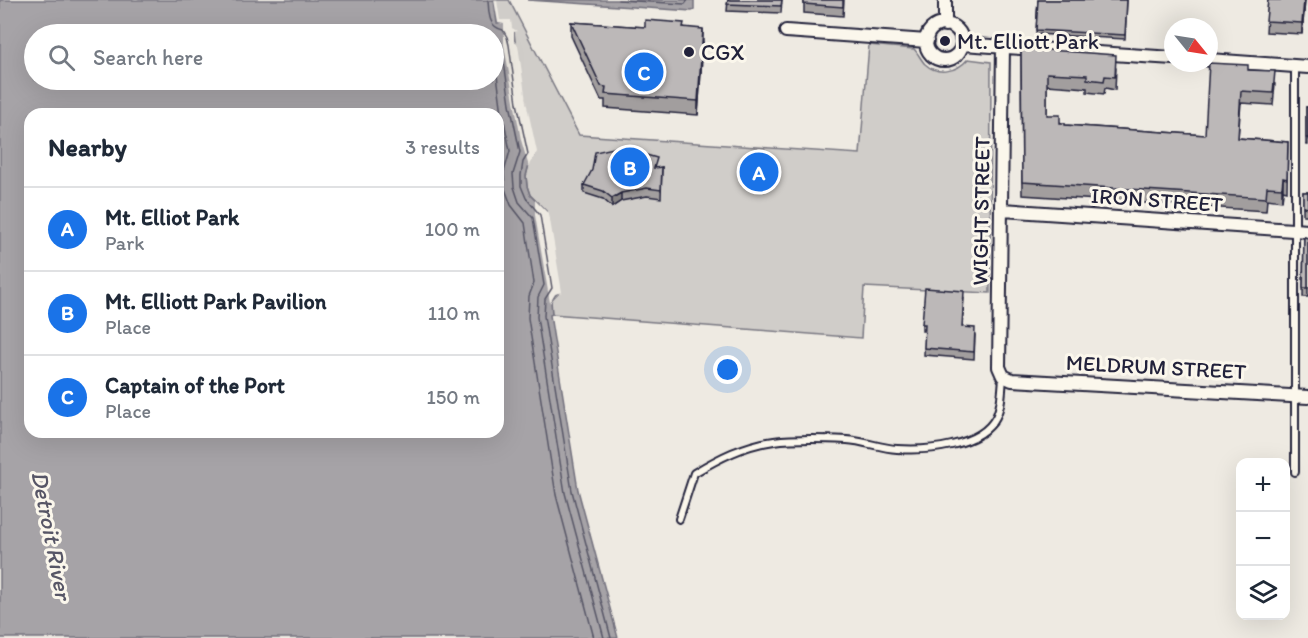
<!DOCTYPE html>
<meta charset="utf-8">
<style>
body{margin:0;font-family:Itim,sans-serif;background:#f6f6f7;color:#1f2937}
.controls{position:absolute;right:18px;bottom:18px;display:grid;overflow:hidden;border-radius:12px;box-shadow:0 6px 24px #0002}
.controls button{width:54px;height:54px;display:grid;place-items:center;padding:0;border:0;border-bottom:2px solid #e0e1e3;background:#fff;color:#1f2937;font:30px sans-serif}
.compass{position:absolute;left:1164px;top:18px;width:54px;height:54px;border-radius:50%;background:#fff;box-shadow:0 6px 24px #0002;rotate:120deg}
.you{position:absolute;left:728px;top:370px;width:21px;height:21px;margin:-15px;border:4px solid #fff;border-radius:50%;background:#1a73e8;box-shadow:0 0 0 9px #1a73e833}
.badge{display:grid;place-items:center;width:39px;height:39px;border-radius:50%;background:#1a73e8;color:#fff;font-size:20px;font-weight:700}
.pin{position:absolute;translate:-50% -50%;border:3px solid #fff;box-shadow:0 2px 6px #0006}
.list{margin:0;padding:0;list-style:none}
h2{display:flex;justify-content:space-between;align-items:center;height:78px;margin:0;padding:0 24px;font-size:26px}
h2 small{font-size:20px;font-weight:400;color:#747a83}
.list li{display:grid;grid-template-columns:39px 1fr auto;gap:18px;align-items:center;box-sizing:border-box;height:84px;padding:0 24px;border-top:2px solid #e0e1e3}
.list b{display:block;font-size:22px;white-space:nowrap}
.list p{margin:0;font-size:20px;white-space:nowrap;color:#747a83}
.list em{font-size:20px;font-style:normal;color:#747a83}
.icon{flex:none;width:33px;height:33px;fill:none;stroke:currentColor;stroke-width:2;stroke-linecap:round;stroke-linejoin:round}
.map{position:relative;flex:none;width:1308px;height:638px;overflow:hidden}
.search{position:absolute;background:#fff;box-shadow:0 6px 24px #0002;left:24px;top:24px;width:480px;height:66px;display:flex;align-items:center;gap:15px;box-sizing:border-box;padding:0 21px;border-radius:33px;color:#747a83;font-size:22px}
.panel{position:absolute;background:#fff;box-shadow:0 6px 24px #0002;left:24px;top:108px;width:480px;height:330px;border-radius:18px}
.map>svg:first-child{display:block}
.green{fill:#d0cdc9;stroke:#797882;stroke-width:1.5}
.water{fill:#a6a3a7;stroke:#716f7c;stroke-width:1.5;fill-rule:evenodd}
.pier{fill:#eeeae2}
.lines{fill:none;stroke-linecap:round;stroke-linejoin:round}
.shore{stroke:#575666;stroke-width:1.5}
.service-casing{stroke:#22223b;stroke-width:10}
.minor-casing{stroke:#22223b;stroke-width:16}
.service{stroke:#fbf7ec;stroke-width:6}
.minor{stroke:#fbf7ec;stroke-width:12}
.wall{fill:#a29e9e;stroke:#22223b;stroke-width:1.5}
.shaded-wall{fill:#848181;stroke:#22223b;stroke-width:1.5}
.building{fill:#bcb8b8;stroke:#22223b;stroke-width:1.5}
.poi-dot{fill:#22223b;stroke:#fbf7ec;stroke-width:2}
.labels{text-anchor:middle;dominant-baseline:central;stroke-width:6;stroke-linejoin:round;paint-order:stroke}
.poi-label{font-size:22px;fill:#22223b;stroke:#fbf7ec;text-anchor:start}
.street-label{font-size:22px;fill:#22223b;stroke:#fbf7ec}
.water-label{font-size:24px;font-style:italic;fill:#575666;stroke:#fbf7ec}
</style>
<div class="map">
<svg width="1308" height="638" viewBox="0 0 1308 638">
<rect width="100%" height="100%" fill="#eeeae2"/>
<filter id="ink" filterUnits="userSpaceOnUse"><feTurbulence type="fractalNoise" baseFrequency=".0167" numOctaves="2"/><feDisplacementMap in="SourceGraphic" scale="12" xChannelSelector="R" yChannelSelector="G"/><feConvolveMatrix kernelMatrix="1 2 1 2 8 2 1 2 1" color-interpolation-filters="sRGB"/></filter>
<g filter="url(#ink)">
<path class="green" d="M494,0H509L579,135L860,154L869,45L914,49C918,53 921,60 925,64C938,76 957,72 968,59L991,62L990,293L864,287L861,338L552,314L550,303L555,294L546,211L530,195L527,186L526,176L529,164L514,32L498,23Z"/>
<path class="water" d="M0,0H494L497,23H510L509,31H514V41L535,155L529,164L526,176L527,186L530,195L546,211L559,292L551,300L552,314L550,315L578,490L618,638H0ZM34,34H494V80H34ZM30,114H498V432H30Z
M528,0H694V10L692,11Z"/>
<path class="pier" d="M494,0H497L500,20H511L512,28L517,31L514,32V41L518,45L526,101L537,152L529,167L521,140L504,45V24L498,23Z
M535,200L549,214L562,292L555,294L550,303L535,215Z"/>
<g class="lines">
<path class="shore" d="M488,0C489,13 488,27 503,30L507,37L509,45L517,103L528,154L523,162L521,175V186L526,198L540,215L552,288L545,299L544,316L572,491L611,638
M618,0L685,4L688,0
M494,36L500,40L502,47L510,104L520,152L513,174L514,187L519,202L533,218L544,285L538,297L537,317L565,493L604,638
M494,52L501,106L510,151L504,172L505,189L511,205L525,223L534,283L529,296L528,318L556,495L594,638"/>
<defs>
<path id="service" d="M1295,472V67
M679,519L694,473C719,458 744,445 774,441C796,438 825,439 847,440C864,441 880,448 897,449C926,451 981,447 996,417C1002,405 1002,389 1003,376"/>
<path id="minor" d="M945,0V25
M926 42a18 18 0 1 1 36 0a18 18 0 1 1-36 0Z
M786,31L927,41
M962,44L1173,58
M1003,46L999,367L1003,376L1012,380L1308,397
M1209,60L1308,67
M1003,210L1308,231"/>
</defs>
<use href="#service" class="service-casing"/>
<use href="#minor" class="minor-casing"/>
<use href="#service" class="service"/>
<use href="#minor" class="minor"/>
</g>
<path class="wall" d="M728,0H782L781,13L727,11Z
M804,0H844L843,16L804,13Z
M1038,0H1127L1125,39L1036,34Z
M1268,0H1305L1302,34L1266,32Z
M571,22L645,27H684L703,42L698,115L605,108V100H601L571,36Z
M1021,48L1116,68L1115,90L1105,88L1104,94L1087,92V88L1047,85V115L1065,125L1205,135L1248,70L1275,84L1273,105L1241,103L1238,138L1288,142L1287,191L1283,190L1282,201L1267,199L1266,211L1022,195Z
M1306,107H1308V145H1306Z
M662,167L661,198L647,196L621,201L612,207L603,199L584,193V185Z
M1303,192H1308V215H1303Z
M1304,237L1308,238V297H1303Z
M964,298L962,327L975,335L974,359L924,355L925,331H922V324Z"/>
<path class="shaded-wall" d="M1304,0H1305L1302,34V23Z
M703,29V42L698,115V101Z
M1283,178V190L1282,201V188Z
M621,193V201L612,207V198Z"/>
<path class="building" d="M728,0H782L781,6L727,4Z
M804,0H843V7L804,4Z
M1038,0H1127L1125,35L1036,30Z
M1268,0H1304L1302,23L1266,21Z
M645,20L684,23L683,27L703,29L698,101L605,94L606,87L601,86L571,22L645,27Z
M1021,48L1116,55L1115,77L1105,76L1104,81L1087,79V75L1047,73V115H1060V123H1065V125L1205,135L1209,63L1248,65V70L1275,71L1273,93L1241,91L1238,138L1288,142L1287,179L1283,178L1282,188L1267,187L1266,198L1022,182Z
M1306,107H1308V138H1306Z
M618,147L657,158L654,168L662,167L661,190L647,188L621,193L612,198L603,191L584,185L592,170L595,152Z
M1303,192H1308V208L1303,207Z
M1304,237L1308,238V288H1303Z
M925,288L964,291L962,327L975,328L974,352L924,348L925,324H922Z"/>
</g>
<g class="poi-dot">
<circle cx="945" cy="41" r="6"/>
<circle cx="689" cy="52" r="6"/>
</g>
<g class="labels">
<g class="poi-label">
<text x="957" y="41">Mt. Elliott Park</text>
<text x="701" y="52">CGX</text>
</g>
<g class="street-label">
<text transform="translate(1157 200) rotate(4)">IRON STREET</text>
<text transform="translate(981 211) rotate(-89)">WIGHT STREET</text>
<text transform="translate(1156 367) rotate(3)">MELDRUM STREET</text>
</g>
<g class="water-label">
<text transform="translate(52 535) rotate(79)">Detroit River</text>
</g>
</g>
</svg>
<div class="controls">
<button>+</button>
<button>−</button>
<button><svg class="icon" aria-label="layers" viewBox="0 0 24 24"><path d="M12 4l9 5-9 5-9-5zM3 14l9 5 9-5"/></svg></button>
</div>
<svg class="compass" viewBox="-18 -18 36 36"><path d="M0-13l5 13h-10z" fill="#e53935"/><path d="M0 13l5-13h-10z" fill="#747a83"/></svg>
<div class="you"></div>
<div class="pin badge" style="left:759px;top:172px">A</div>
<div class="pin badge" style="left:630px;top:167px">B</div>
<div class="pin badge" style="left:644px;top:72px">C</div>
<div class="search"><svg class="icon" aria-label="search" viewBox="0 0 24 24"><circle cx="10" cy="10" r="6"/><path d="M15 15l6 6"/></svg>Search here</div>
<section class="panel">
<h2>Nearby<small>3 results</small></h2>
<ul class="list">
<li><span class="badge">A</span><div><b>Mt. Elliot Park</b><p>Park</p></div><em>100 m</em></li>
<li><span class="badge">B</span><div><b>Mt. Elliott Park Pavilion</b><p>Place</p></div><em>110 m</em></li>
<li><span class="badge">C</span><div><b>Captain of the Port</b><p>Place</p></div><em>150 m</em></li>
</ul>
</section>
</div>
